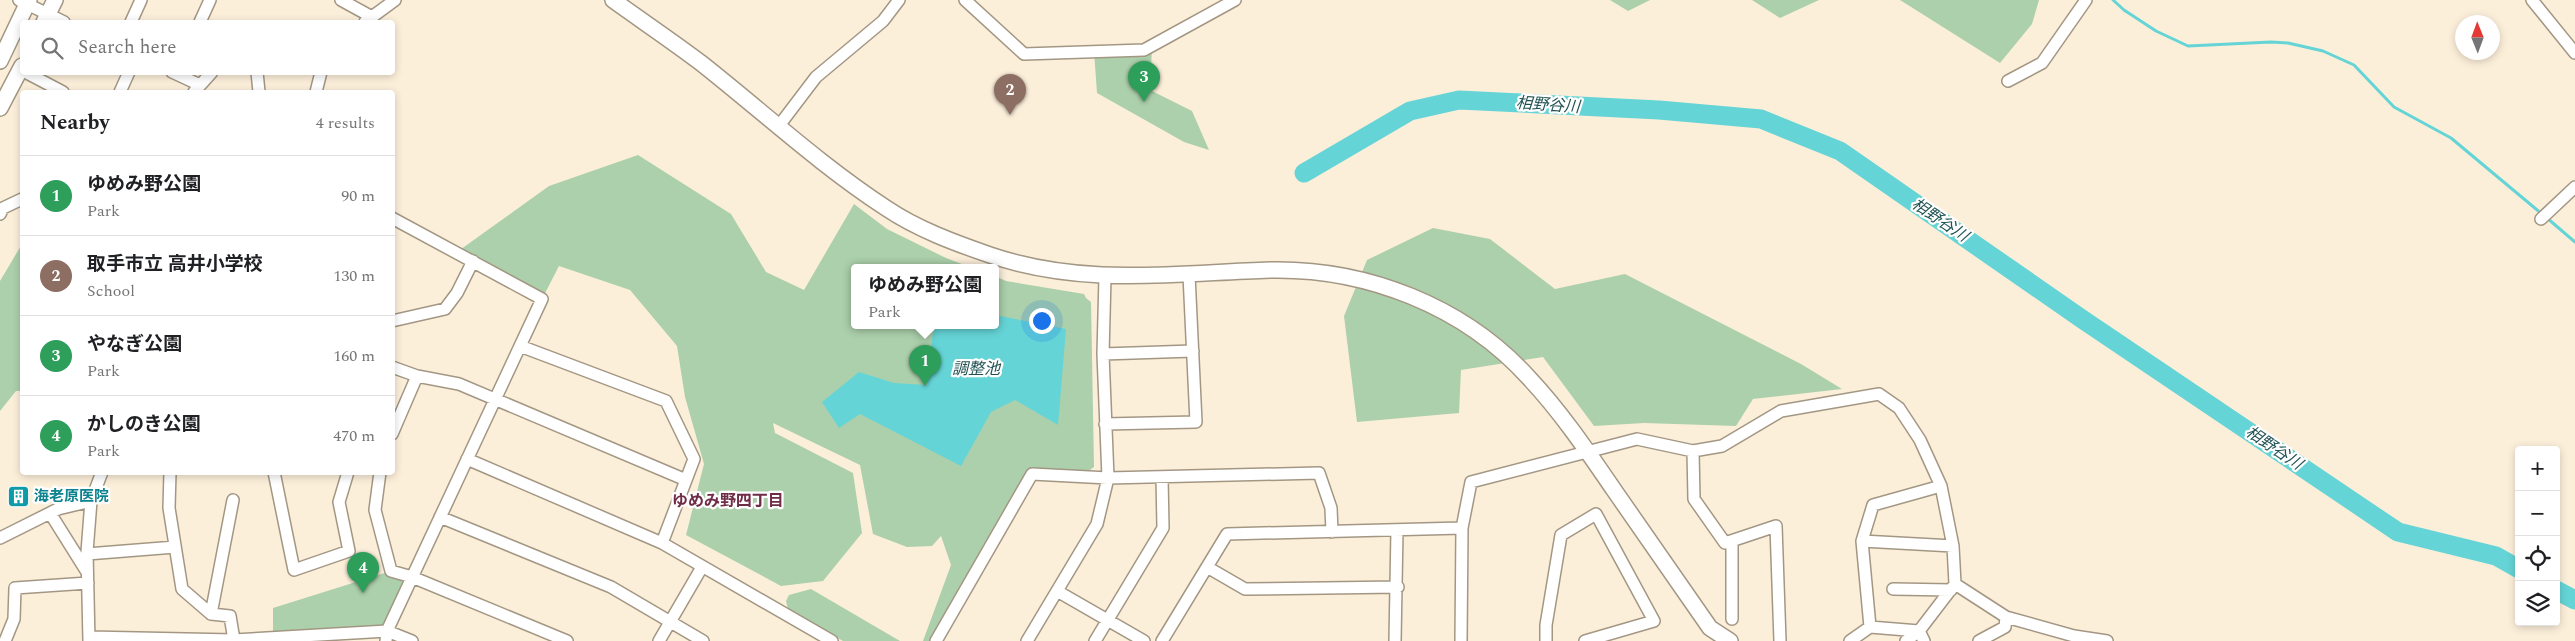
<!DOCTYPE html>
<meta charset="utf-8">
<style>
body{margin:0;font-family:Spectral,"Noto Sans JP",serif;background:#f6f6f6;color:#202124}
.controls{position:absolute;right:15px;bottom:15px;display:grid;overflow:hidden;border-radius:5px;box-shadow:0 2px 8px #0003}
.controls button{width:45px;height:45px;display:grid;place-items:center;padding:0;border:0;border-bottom:1px solid #e0e0e0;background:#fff;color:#202124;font:25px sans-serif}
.compass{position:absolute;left:2455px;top:15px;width:45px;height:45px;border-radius:50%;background:#fff;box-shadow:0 2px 8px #0003;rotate:359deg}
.you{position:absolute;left:1041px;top:320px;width:18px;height:18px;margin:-12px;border:4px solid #fff;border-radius:50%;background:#1a73e8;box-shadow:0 0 0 8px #1a73e833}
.badge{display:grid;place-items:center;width:32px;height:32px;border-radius:50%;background:#b45309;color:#fff;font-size:16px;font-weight:700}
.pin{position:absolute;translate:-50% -41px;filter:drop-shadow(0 1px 2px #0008)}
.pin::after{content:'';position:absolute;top:26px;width:18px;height:15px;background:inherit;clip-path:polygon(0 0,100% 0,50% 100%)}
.popup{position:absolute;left:851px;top:264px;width:148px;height:65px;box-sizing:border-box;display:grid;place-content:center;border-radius:5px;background:#fff;filter:drop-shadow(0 1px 4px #0005);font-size:16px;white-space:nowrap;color:#757577}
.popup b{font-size:19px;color:#202124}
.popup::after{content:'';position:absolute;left:50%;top:100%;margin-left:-10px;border:10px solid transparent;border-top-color:#fff}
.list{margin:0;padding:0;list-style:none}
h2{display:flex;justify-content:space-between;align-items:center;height:65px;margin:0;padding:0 20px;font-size:21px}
h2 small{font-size:16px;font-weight:400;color:#757577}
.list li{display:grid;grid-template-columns:32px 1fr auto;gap:15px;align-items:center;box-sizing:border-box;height:80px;padding:0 20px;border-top:1px solid #e0e0e0}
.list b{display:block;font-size:19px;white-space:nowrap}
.list p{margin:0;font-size:16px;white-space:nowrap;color:#757577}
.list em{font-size:16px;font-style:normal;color:#757577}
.icon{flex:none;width:28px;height:28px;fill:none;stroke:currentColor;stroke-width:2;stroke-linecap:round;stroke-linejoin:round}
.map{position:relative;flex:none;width:2575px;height:641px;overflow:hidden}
.search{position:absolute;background:#fff;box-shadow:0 2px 8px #0003;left:20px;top:20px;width:375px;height:55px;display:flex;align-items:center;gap:12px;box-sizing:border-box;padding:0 18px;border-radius:5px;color:#757577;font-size:19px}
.panel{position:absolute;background:#fff;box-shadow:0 2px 8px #0003;left:20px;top:90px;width:375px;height:385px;border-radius:5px}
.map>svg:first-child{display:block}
.green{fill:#acd0ab}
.water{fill:#65d4d6}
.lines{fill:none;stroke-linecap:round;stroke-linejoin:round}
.stream{stroke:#65d4d6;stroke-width:3}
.river{stroke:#65d4d6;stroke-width:19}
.minor-casing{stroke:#a39784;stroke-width:14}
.tertiary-casing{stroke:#a39784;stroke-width:18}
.minor{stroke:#fff;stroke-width:11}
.tertiary{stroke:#fff;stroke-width:15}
.labels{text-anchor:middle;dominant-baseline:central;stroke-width:4.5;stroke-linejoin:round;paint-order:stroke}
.culture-label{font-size:15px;font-weight:bold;fill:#0d838f;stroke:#fefefe;text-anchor:start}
.water-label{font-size:16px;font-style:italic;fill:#225354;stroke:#fefefe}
.neighbourhood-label{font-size:16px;font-weight:bold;fill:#6f2c46;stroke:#fefefe}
</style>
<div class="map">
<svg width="2575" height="641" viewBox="0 0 2575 641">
<rect width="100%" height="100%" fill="#fcefda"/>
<path class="green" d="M1610,0H1650L1628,11Z
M1752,0H1819L1780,18Z
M1900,0H2039L2032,24L2000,63Z
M1152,47L1150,90L1192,111L1209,150L1184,142L1097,93L1094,51Z
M638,155L731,214L766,272L804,290L854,204L887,229L946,258L970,267H855V325H995V276L1006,281L1084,294L1086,298L1091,302L1094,467L1090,470L1030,471L930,641H923L951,565L941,536L932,546L907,547L873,534L860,465L773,423L775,433L853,473L862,533L823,581L781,586L686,535L704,464L685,397L677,346L630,290L559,266L542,299L457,252L549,186Z
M1433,228L1490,239L1555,289L1625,274L1801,364L1842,389L1753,399L1736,426L1644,423L1594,426L1543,357L1461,370L1459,413L1357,422L1344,316L1367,260Z
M22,244V391H16L0,411V281Z
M391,571L412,577L387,631L273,638V608Z
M811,589L900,641H843L788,609L786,601L789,595Z"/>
<path class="water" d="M995,315L1066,329L1058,425L1015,400L991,412L961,466L860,414L839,428L822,402L859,372L894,383L927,385L933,332L939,325H995Z"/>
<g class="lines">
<path class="stream" d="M2113,0L2124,10L2156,31L2188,46L2271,42L2288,43L2323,51L2354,65L2394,107L2451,138L2542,214
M2547,218L2575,242"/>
<path class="river" d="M1304,173L1410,111L1459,100L1659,110L1761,119L1840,151L2082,319L2398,532L2496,556L2519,569
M2556,590L2575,600"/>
<defs>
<path id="minor" d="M19,0L64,22
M341,0L372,17
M965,0L1024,54L1144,50L1235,0
M2532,0L2575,53
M131,22L141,0
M200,22L210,0
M365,22L395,0
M25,72L63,92
M172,72L200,85
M257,72L259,92
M2008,81L2042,63L2086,0
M120,92L129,72
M194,92L212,72
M316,92L321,72
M778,127L816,77L883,21L899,0
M0,214L3,208L22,199
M2541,219L2575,187
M392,321L445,309L457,293L473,261
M520,346L666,401L694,459L662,543
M1103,354L1193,351
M392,367L417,376
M1105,424L1196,422L1189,275
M392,434L417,376L459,384L686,480
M1693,451L1694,499L1725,543L1776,526L1780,641
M467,459L662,543L832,641
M170,472L169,508L182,589L211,614L230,616L234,640
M274,472L294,570L349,551L339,502L348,472
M380,472L375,510L391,571L412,577L567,641
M50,513L87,572
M440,517L611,587L703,641
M0,538L58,509L91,501
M1732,541V619
M1862,541L1953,546
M87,554L175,547
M1207,567L1245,589L1398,587
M1893,589L1951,590
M1057,591L1144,641
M211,614L233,500
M1870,627L1862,541L1873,505L1941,486
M89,637L234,640L387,631L412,641
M5,641L14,619L15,588L88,583
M89,641L87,552L91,501L102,472
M386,641L387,631L542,299L392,218
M659,641L702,567
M936,641L1032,474L1108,478L1319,473L1331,508L1332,532
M1027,641L1097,524L1108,478L1103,354L1105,277
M1095,641L1163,528L1162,477
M1162,641L1227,534L1462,528
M1395,641L1397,530
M1461,641L1462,528L1471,482L1637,439L1693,451L1722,446L1781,411L1879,394L1899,408L1920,440L1941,486L1953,546L1955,584L2006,617L2074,636L2107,641
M1546,641V625L1561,535L1596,514L1654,621L1585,641
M1850,641L1870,627L1919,631L1924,641
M1906,641L1919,631L1955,584
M1979,641L2005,627L2006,617"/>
<path id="tertiary" d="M613,0C642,21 672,41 701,63C762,111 820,165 886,208C917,229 955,243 990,255C1084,287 1174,273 1270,270C1366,268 1464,306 1529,378C1561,412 1588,452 1614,490C1646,536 1678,582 1710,628L1730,641
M44,22L55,0
M0,61L29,0
M0,108L22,66"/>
</defs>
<use href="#minor" class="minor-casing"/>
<use href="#tertiary" class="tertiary-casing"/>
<use href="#minor" class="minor"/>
<use href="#tertiary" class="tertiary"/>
</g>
<defs>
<symbol id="building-square" viewBox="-11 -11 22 22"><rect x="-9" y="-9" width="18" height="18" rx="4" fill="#0f9aa8" stroke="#fefefe"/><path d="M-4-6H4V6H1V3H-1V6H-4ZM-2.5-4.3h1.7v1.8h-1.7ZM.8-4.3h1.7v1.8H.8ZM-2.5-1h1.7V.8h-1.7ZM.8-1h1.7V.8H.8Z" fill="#fff"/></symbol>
</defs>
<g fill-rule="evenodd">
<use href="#building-square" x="6" y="484" width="25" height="25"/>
</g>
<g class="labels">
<g class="culture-label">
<text x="34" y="496">海老原医院</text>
</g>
<g class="water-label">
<text transform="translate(1548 105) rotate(4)">相野谷川</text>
<text transform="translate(1940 220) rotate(34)">相野谷川</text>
<text x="976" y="369">調整池</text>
<text transform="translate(2274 448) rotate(34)">相野谷川</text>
</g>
<g class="neighbourhood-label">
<text x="728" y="501">ゆめみ野四丁目</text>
</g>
</g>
</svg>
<div class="controls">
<button>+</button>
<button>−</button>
<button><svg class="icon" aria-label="locate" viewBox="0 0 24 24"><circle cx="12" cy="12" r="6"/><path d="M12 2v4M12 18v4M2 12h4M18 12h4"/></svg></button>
<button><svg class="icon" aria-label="layers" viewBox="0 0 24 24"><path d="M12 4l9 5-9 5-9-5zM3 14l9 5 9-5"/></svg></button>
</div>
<svg class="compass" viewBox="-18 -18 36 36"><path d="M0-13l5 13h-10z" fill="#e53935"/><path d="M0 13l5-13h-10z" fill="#757577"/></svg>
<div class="you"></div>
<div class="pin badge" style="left:925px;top:386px;background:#2e9e5b">1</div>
<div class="popup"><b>ゆめみ野公園</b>Park</div>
<div class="pin badge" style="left:1010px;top:115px;background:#8d6e63">2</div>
<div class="pin badge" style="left:1144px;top:102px;background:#2e9e5b">3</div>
<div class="pin badge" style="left:363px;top:593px;background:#2e9e5b">4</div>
<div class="search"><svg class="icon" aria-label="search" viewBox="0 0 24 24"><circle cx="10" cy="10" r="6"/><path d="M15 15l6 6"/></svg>Search here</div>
<section class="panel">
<h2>Nearby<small>4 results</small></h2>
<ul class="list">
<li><span class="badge" style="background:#2e9e5b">1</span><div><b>ゆめみ野公園</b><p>Park</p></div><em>90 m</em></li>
<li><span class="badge" style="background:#8d6e63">2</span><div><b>取手市立 高井小学校</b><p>School</p></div><em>130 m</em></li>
<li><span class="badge" style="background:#2e9e5b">3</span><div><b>やなぎ公園</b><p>Park</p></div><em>160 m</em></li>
<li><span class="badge" style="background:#2e9e5b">4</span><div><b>かしのき公園</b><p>Park</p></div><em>470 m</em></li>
</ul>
</section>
</div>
